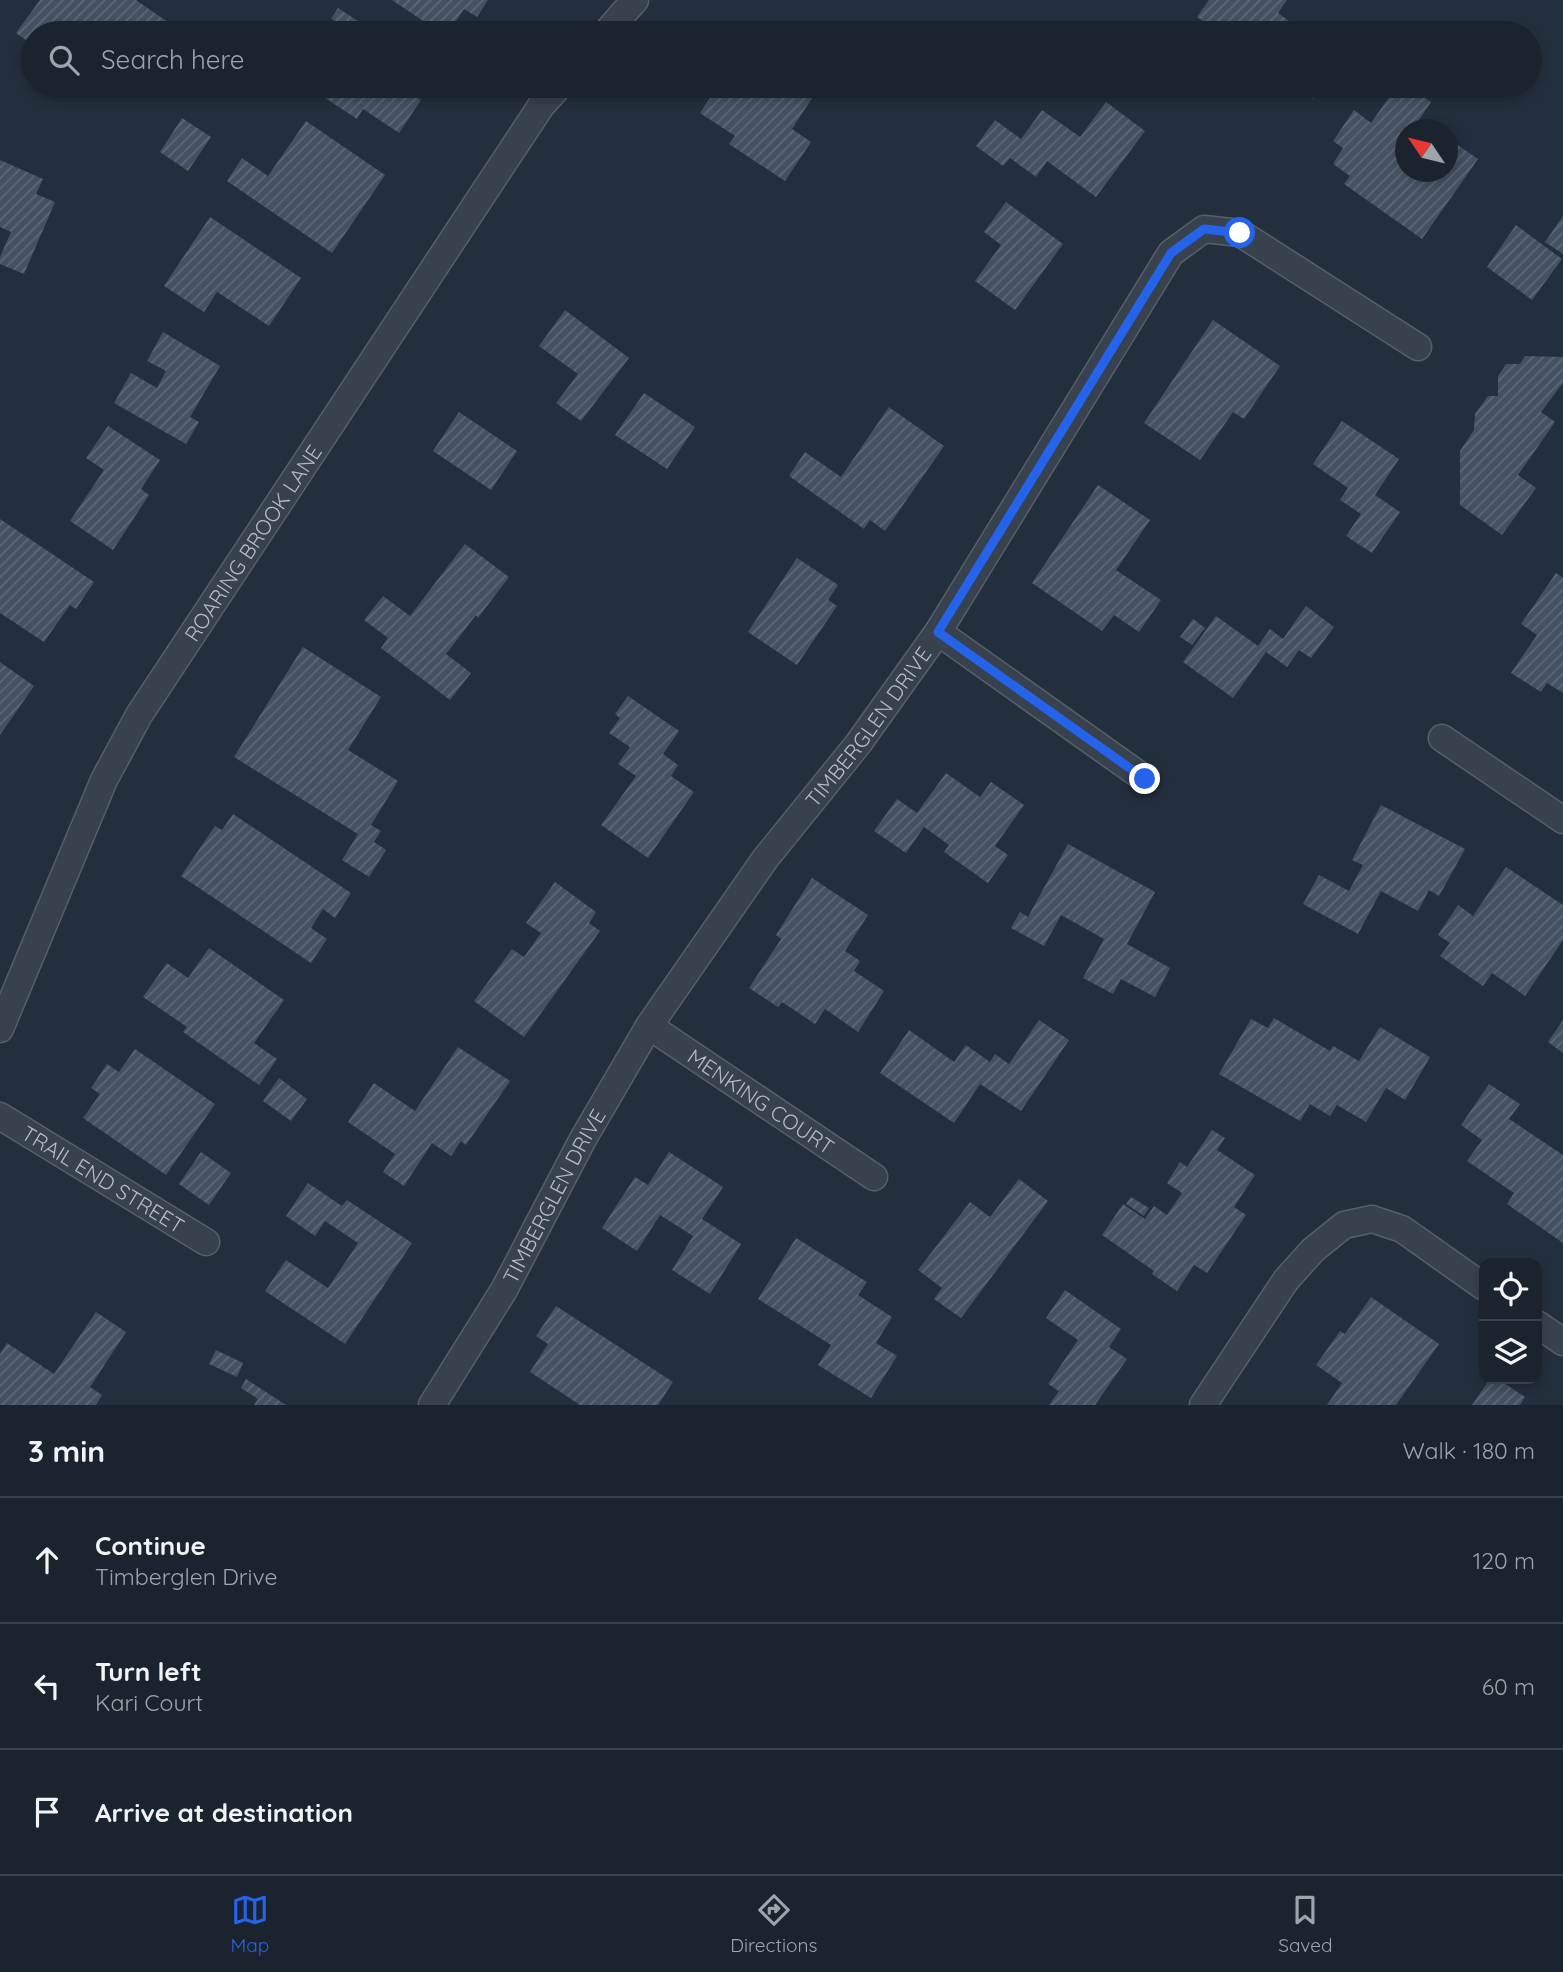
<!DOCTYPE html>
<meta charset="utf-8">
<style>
body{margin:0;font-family:Quicksand,sans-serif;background:#242b36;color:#f1f3f6}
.controls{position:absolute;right:21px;bottom:21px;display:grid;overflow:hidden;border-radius:14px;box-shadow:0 4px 10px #0003}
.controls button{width:63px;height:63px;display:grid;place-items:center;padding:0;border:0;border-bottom:2px solid #39404a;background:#1b232e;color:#f1f3f6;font:35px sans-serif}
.compass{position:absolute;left:1395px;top:119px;width:63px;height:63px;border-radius:50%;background:#1b232e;box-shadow:0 4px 10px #0003;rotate:305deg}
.stop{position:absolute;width:21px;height:21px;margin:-16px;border:5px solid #2563eb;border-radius:50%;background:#fff}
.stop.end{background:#2563eb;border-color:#fff;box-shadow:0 2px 7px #0008}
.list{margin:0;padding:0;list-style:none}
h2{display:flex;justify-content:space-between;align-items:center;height:91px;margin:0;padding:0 28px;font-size:30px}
h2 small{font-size:23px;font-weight:400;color:#a0a4aa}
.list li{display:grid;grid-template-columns:46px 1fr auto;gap:21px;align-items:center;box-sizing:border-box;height:126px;padding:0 28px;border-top:2px solid #39404a}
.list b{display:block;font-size:26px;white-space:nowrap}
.list p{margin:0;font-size:23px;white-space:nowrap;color:#a0a4aa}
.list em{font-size:23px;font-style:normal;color:#a0a4aa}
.icon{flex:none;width:38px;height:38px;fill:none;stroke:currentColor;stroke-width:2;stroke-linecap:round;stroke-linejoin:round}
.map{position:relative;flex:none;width:1563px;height:1405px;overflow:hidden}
.search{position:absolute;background:#1b232e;box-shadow:0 4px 10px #0003;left:21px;right:21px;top:21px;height:77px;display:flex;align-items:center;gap:18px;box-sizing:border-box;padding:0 24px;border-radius:38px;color:#a0a4aa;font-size:26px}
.sheet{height:469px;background:#1b232e}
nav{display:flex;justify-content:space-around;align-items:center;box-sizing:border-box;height:98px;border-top:2px solid #39404a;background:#1b232e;font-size:19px;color:#a0a4aa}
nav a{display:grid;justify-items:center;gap:4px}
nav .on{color:#2563eb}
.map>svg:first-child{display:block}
.building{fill:url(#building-hatch)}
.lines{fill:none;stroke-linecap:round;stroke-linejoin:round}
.minor-casing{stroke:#565f6c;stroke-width:29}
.minor{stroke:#38414e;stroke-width:26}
.route{stroke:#2563eb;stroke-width:9}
.labels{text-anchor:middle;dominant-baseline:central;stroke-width:5;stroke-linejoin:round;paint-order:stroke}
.street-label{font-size:21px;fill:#b4bcc9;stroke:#1d2633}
</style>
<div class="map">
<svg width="1563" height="1405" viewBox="0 0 1563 1405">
<defs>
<pattern id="building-hatch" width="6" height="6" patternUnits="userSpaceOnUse" patternTransform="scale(1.75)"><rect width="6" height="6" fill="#455162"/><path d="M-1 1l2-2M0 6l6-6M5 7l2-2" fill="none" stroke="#5d6877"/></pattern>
</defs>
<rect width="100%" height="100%" fill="#242f3e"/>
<path class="building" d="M40,0H136L175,27L171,33H33V45L16,33Z
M392,0H488L477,17L464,9L448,33H441Z
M1209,0H1287L1278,13L1306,33H1220L1197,17Z
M338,8L376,33H326L335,21L331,19Z
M769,23L784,33H762Z
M797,24L810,33H791Z
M307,86H399L421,100L399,133L363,109L357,119Z
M737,86H820L792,129L811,142L785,181L729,144L735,136L700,113L717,87L730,96Z
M1294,86H1323L1313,99Z
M1397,86H1408L1431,102L1412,130H1406V139L1397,151L1406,157V172H1425L1429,174L1431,172H1448V148L1452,141L1478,159L1422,239L1344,184L1350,176L1333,164L1343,148L1333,141L1354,110L1371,123Z
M1106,102L1145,131L1096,197L1047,161L1036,177L1010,158L1003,166L976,146L995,120L1021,139L1042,110L1080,137Z
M182,118L211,137L188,171L160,152Z
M306,121L385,175L332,253L227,181L242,158L268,176Z
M0,160L43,179L36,194L55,202L24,274L0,264V257L11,232L0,227Z
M1006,202L1063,244L1015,310L975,281L1001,245L984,232Z
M1563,216V254L1545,242Z
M210,217L301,278L269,326L217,292L204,312L164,286Z
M1516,225L1562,259L1532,300L1487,267Z
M565,310L629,358L581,421L556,403L578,374L539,346Z
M1213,320L1280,366L1244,419L1233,412L1200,460L1144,423Z
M163,332L220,366L190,417L199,422L186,444L114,403L131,373L157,388L166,371L147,361Z
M1525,356L1563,357V383L1541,412L1555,422L1518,475L1536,488L1502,535L1460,505V451L1474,430L1475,414L1488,396H1498V376L1506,364H1520Z
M644,393L695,427L667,469L615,435Z
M889,407L944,446L885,531L870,520L864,529L789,476L805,452L841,477Z
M459,412L517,451L491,490L433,451Z
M1342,421L1399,459L1375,495L1400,512L1372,553L1346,536L1361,514L1340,500L1348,488L1313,464Z
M108,426L160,460L141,489L149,495L113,550L70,521L104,470L86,458Z
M1098,485L1150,520L1116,570L1161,600L1139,632L1114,615L1102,631L1032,583Z
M0,519L94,582L76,609L70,605L44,642L0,613Z
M465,544L509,577L478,618L476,615L446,654L471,673L450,700L381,648L388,638L364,620L383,596L410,616Z
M797,558L838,585L828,600L837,606L797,665L748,632Z
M1556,573L1563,578V693L1547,683L1541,692L1511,673L1537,635L1521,624Z
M1306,606L1334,627L1311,658L1299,650L1287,667L1266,652L1233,698L1183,662L1216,616L1258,646L1270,629L1283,639Z
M1193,619L1205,628L1192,645L1180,637Z
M303,647L381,697L348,750L398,781L371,825L381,831L374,842L386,850L369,877L342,860L358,834L234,757Z
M0,662L34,686L0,735Z
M628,696L679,731L663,754L678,765L671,776L694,792L648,858L601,825L636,776L618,764L630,747L609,733L620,718L615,714Z
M946,773L980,797L991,782L1024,805L995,846L1008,855L988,883L944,852L949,845L924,827L906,853L874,831L897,799L917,813Z
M1381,805L1465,849L1439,896L1429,890L1418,911L1381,891L1358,934L1303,904L1319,875L1349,891L1363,865L1352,860Z
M233,814L351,893L335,918L323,909L311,928L327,939L311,963L181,876L215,826L222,830Z
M1068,844L1155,892L1127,944L1170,968L1155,997L1121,979L1113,994L1083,978L1104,939L1061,915L1044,946L1011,928L1020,912L1028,917Z
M1506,867L1563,905V940L1525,996L1492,973L1483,986L1440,956L1450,943L1438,935L1458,905L1473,916Z
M812,878L868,915L845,951L860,961L854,971L884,991L858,1032L825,1009L815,1024L782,1002L778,1007L749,988L781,939L776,935Z
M555,882L596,912L589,923L600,931L524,1037L474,1001L512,949L524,957L541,933L526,923Z
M209,948L284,1000L254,1043L277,1059L259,1085L183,1032L187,1027L143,997L167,963L188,978Z
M1274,1018L1330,1051L1333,1046L1359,1061L1380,1027L1430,1057L1405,1100L1386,1088L1366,1122L1337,1105L1330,1116L1310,1104L1300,1121L1219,1074L1251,1019L1268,1028Z
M1039,1020L1069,1040L1021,1111L980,1084L954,1123L880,1073L909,1030L954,1062L966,1045L990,1062L995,1054L1009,1064Z
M1563,1020V1053L1548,1042Z
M458,1047L510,1081L466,1145L461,1141L451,1156L432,1143L404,1186L383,1172L395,1154L348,1122L374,1083L415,1111Z
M135,1049L215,1104L166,1175L83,1118L100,1094L91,1088L107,1064L119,1072Z
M279,1078L307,1099L291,1121L263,1101Z
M1489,1084L1520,1104L1509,1119L1563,1155V1243L1507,1204L1514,1193L1467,1161L1482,1140L1461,1125Z
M1212,1130L1225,1138L1217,1150L1255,1175L1234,1207L1246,1215L1207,1273L1194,1265L1177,1291L1152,1274L1154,1271L1102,1235L1123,1204L1145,1219L1154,1206L1167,1215L1182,1193L1167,1183L1180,1162L1187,1167Z
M201,1152L231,1173L209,1205L179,1184Z
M669,1152L723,1187L702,1219L741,1244L710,1294L672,1270L693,1236L660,1215L637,1251L602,1228L635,1177L648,1185Z
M1019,1179L1048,1201L961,1318L934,1299L942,1288L918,1270L970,1202L990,1217Z
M308,1183L342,1206L347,1200L412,1243L345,1344L265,1291L286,1260L328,1288L358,1243L325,1221L315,1236L286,1216Z
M1131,1197L1149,1208L1144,1216L1126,1204Z
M796,1238L867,1282L858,1295L892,1317L876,1343L897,1356L871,1398L818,1365L831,1345L758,1299Z
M1065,1290L1121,1329L1109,1347L1127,1359L1095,1405H1049L1059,1391L1048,1384L1078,1340L1046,1318Z
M1371,1297L1439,1344L1396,1405H1327L1342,1383L1316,1365L1340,1331L1345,1334Z
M556,1306L673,1382L658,1405H580L530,1372L548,1344L536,1336Z
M96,1312L126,1332L90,1387L102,1395L96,1405H0V1354L7,1343L54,1374Z
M216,1350L243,1363L237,1377L209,1364Z
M246,1379L286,1405H254L258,1399L241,1388Z
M1490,1379H1498L1525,1397L1520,1405H1472Z"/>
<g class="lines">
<defs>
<g id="minor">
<path d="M606,33L635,0"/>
<path d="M938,632L1145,779"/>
<path d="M1442,738L1563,820"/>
<path id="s1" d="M649,1026L874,1177"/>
<path id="s2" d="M0,1029L104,780L139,715L541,106L559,86"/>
<path id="s3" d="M0,1116L206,1242"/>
<path d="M1537,1324L1563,1342"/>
<path id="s4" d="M432,1405L504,1290L583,1139L649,1026L765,859L858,744L938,632L1171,253L1204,229L1240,233L1418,347"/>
<path d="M1203,1405L1286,1280L1313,1250L1344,1225L1372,1219L1402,1229L1484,1287"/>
</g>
</defs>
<use href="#minor" class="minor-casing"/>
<use href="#minor" class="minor"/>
</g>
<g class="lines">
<path class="route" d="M1145,779L938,632L1171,253L1204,229L1240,233"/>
</g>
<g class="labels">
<g class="street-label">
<text stroke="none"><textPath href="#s2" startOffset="550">ROARING BROOK LANE</textPath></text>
<text stroke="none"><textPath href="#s4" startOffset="808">TIMBERGLEN DRIVE</textPath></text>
<text stroke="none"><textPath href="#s1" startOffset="135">MENKING COURT</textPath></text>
<text stroke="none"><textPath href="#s3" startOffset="121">TRAIL END STREET</textPath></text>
<text stroke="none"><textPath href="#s4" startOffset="242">TIMBERGLEN DRIVE</textPath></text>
</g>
</g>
</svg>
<div class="controls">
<button><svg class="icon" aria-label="locate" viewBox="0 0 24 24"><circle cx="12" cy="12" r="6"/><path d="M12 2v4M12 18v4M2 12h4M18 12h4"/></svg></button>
<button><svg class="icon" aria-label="layers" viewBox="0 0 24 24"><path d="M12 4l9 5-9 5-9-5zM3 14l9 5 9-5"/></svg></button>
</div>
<svg class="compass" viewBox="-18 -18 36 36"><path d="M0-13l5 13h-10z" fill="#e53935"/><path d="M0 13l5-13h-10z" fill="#a0a4aa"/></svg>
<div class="stop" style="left:1240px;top:233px"></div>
<div class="stop end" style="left:1145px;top:779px"></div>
<div class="search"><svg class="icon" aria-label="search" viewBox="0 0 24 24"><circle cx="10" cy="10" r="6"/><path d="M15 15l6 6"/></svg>Search here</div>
</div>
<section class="sheet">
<h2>3 min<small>Walk · 180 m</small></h2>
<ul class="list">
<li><svg class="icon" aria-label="ahead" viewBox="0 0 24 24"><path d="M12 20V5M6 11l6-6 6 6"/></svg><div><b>Continue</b><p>Timberglen Drive</p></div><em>120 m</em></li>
<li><svg class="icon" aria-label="left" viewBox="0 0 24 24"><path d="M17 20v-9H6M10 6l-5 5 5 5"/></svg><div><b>Turn left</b><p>Kari Court</p></div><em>60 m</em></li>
<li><svg class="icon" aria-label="arrive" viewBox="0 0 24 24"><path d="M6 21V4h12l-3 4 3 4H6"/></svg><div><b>Arrive at destination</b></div></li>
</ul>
</section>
<nav>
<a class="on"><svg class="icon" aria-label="map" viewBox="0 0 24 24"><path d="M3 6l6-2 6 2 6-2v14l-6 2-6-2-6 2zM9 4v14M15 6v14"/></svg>Map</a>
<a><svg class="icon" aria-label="directions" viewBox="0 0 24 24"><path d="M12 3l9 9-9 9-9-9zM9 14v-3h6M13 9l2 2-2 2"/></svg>Directions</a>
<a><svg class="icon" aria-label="saved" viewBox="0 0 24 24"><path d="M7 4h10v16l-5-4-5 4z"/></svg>Saved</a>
</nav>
